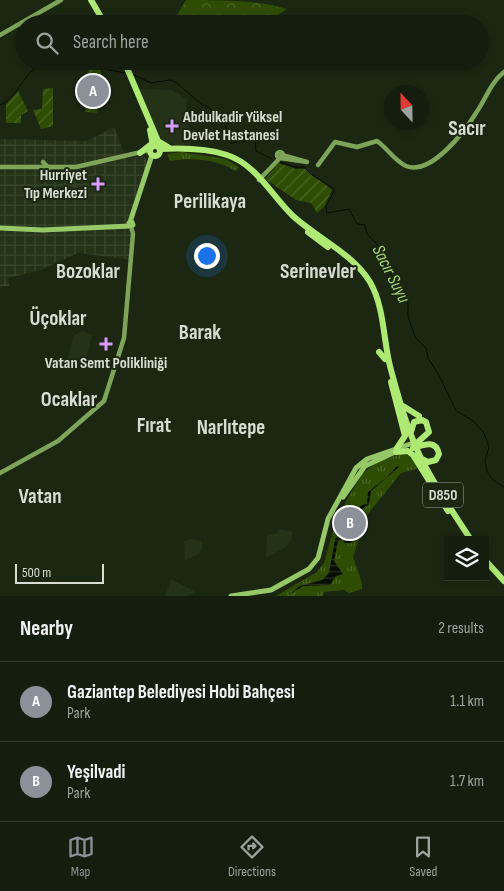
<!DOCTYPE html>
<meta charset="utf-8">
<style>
body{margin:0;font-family:"Sofia Sans Condensed",sans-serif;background:#1e2617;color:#f1f3f6}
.controls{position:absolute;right:15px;bottom:15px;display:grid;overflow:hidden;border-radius:0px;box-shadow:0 2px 8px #0003}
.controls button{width:45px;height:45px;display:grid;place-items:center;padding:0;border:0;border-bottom:1px solid #343b2e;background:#151d0e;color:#f1f3f6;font:25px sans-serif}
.compass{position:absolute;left:384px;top:85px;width:45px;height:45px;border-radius:50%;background:#151d0e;box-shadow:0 2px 8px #0003;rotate:338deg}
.scale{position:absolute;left:15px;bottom:12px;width:89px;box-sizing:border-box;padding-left:5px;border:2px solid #d7ded1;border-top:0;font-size:14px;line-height:18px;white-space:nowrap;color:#d7ded1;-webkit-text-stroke:4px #1c2712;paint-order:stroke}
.you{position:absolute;left:206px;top:255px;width:18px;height:18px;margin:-12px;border:4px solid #fff;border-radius:50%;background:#1a73e8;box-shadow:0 0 0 8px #1a73e833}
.badge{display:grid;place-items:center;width:32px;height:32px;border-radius:50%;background:#8c9099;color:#fff;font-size:16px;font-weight:700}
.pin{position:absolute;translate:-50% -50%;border:2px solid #fff;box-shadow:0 1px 5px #0006}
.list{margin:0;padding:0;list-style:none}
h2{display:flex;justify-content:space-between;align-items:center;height:65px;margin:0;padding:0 20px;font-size:21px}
h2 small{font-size:16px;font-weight:400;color:#9da29e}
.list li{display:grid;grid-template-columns:32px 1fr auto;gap:15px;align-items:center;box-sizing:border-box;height:80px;padding:0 20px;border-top:1px solid #343b2e}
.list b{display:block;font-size:19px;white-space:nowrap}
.list p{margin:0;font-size:16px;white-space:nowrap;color:#9da29e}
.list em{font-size:16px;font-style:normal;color:#9da29e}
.icon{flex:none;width:28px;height:28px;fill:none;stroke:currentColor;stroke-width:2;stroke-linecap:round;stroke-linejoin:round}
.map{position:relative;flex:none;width:504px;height:596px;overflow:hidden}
.search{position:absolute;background:#151d0e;box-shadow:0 2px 8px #0003;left:15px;right:15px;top:15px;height:55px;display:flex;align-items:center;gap:12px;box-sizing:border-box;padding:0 18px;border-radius:28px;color:#9da29e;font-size:19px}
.sheet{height:225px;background:#151d0e}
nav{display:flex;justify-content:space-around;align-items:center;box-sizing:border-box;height:70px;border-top:1px solid #343b2e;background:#151d0e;font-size:14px;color:#9da29e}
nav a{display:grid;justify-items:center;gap:2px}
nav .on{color:#8c9099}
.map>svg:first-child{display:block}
.built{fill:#243217}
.industrial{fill:url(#industrial-grid)}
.forest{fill:url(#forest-crowns)}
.park{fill:url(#park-tufts)}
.garden{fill:url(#garden-furrows)}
.water{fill:url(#water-rules)}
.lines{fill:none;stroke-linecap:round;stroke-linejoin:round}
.stream{stroke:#050d00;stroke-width:1}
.secondary{stroke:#7ea45a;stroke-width:4.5}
.primary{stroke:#97c867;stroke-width:5}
.highway{stroke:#aee973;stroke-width:6}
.poi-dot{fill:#d59cfb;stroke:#1c2712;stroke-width:2}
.labels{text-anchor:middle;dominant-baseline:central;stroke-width:4;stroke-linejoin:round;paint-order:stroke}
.shield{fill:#1c2712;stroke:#9fa798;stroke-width:1}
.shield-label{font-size:15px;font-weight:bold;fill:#d7ded1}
.poi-label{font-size:16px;font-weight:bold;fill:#d7ded1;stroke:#1c2712;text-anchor:start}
.water-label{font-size:18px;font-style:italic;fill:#a9d97c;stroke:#1c2712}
.district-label{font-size:21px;font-weight:bold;fill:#d7ded1;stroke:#1c2712}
</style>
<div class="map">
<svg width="504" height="596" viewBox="0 0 504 596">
<defs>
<pattern id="industrial-grid" width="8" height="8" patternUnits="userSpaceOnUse" patternTransform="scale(1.25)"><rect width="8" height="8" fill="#243217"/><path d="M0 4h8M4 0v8" fill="none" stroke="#39462d"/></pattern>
<pattern id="forest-crowns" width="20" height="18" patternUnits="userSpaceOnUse" patternTransform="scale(1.25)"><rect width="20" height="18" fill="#2e4d03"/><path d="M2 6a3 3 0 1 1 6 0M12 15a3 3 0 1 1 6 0" fill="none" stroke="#4c6627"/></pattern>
<pattern id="park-tufts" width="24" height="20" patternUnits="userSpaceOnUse" patternTransform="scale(1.25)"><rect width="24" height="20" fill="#2e4d03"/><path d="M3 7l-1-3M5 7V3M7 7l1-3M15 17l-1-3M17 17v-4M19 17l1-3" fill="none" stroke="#4c6627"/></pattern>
<pattern id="garden-furrows" width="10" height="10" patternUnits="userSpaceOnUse" patternTransform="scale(1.25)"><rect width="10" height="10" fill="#2e4d03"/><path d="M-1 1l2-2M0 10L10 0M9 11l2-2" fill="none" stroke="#4c6627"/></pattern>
<pattern id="water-rules" width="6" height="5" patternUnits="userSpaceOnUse" patternTransform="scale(1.25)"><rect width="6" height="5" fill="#050d00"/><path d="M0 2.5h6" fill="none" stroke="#293024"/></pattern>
</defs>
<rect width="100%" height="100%" fill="#1c2712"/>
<path class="built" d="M141,89L172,90L188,100L186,106L191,148L167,143L160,137L140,92Z
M83,331L92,335L84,369L65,367L74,335Z
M279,529L293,532L291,540L286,547L266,558L267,535L277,533Z
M190,539L202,541V549L199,554L185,560L184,542Z
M171,579L194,591L193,594L187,596H165Z"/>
<path class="industrial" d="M114,127L127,159L144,156L149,161L130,222L133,260L78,253L41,270L8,278L9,286L1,287L0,291V139L87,141Z"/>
<path class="forest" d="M186,0C216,0 261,0 287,9L264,24H186L177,15Z"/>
<path class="park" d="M182,152L226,159L239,167L236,171C216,159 193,157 170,161L167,154Z
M403,453L410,455L419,468L401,473L367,515L353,557L362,583V589L349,593L344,590L324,592L323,596H276L317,572L324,563L337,517L362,474L379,461Z"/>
<path class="garden" d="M88,69L101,70L97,113L85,112Z
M53,88V126L41,129L33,110L42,109L43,89Z
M18,91L28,111L21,115V123H6V105Z
M278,163L296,169H305L332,190L324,207L317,213L311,203L296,200L265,179Z"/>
<path class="water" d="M397,466L399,467L371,491L369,504L359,511L357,518H352L353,524L351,528H357L351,543H345L343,538L338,541L334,561L343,574L336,576L330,585L303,586L287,596L300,586L322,580L329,573L335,539L347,531L350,518L362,505L367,504L368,492L387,477Z"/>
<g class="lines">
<path class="stream" d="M132,74L151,83L170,80L176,82L201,104L211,109L225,125L231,143L255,140L256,151L272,159
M0,105C19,98 28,62 50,61C55,61 59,67 64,69L84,65L125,73
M278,161L294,167H304L312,175L333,188L334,191L326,207L327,213L349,209L357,224L365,225L367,234L381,248L389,268L394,290L408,303V316L415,337L426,348L428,358L439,375L456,411L472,420L484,433L489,447L485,461L487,471L493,480L504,487"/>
<path class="secondary" d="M0,35L61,0
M277 155a3 3 0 1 1 6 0a3 3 0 1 1-6 0Z
M43,162L49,168
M318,165L335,142L357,147L377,141C387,148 395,161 406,166C431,176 465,131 476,113C486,99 490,83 504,72
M0,167H76L150,150
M259,180L280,158L307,162L282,155
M0,473L58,441L104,401L124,338L133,234L131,226"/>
<path class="primary" d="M130,222L152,155
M132,222L133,225L130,226L129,223Z
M0,228L43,230L130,226
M343,497L365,466L393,453
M231,596L271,590L309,569L318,558L328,519L356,468L367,459L416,442"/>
<path class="highway" d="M91,0L105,24
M124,61L158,141L168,147
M150,130L153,146
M150 151a5 5 0 1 1 10 0a5 5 0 1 1-10 0Z
M160,149C181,148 206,148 227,155C257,165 271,195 293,216C317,238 352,253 370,282C385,308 383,342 391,370C399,399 407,429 420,456C434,485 453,512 471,540
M140,153L150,145
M308,232L328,247
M379,352L385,359
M391,382L405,436L397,448
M403,406L419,416
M411,432L414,422L422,420L426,422L429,432L419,441
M413,448C423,445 436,439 439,454L436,460L428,462L422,459
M396,452L408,451L413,455L448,511
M485,560L504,581"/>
</g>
<g class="poi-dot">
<path d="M169.5 118.5h5v5h5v5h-5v5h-5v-5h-5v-5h5z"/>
<path d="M95.5 176.5h5v5h5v5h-5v5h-5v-5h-5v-5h5z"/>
<path d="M103.5 336.5h5v5h5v5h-5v5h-5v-5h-5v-5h5z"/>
</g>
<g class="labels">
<rect class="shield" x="423" y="482.5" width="40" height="25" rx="4"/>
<g class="shield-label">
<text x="443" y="495">D850</text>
</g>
<g class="poi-label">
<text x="183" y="117">Abdulkadir Yüksel<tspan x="183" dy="18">Devlet Hastanesi</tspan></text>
<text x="87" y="175" text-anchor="end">Hurriyet<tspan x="87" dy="18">Tıp Merkezi</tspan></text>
<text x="106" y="363" text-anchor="middle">Vatan Semt Polikliniği</text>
</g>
<g class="water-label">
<text transform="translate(391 274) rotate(63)">Sacır Suyu</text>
</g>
<g class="district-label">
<text x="467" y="128">Sacır</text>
<text x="210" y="201">Perilikaya</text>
<text x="88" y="271">Bozoklar</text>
<text x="318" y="271">Serinevler</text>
<text x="58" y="318">Üçoklar</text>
<text x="200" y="332">Barak</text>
<text x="69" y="399">Ocaklar</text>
<text x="154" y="425">Fırat</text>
<text x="231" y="427">Narlıtepe</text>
<text x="40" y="496">Vatan</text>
</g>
</g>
</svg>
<div class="controls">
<button><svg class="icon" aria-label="layers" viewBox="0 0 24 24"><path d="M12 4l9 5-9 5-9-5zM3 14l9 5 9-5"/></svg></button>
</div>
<svg class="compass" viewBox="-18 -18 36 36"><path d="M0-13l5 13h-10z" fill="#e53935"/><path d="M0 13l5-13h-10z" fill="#9da29e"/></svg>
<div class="scale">500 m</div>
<div class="you"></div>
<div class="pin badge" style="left:93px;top:91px">A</div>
<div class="pin badge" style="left:350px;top:523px">B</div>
<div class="search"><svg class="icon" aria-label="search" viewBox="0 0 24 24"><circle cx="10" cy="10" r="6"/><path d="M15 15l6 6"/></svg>Search here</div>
</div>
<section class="sheet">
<h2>Nearby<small>2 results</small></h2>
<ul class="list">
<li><span class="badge">A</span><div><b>Gaziantep Belediyesi Hobi Bahçesi</b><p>Park</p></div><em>1.1 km</em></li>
<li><span class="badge">B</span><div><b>Yeşilvadi</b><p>Park</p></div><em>1.7 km</em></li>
</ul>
</section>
<nav>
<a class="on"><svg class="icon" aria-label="map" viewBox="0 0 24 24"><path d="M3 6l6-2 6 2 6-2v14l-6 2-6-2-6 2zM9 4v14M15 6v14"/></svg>Map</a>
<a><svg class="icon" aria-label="directions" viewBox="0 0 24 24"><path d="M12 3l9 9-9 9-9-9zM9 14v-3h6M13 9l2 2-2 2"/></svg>Directions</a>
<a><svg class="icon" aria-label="saved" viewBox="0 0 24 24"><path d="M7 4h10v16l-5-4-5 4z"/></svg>Saved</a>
</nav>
